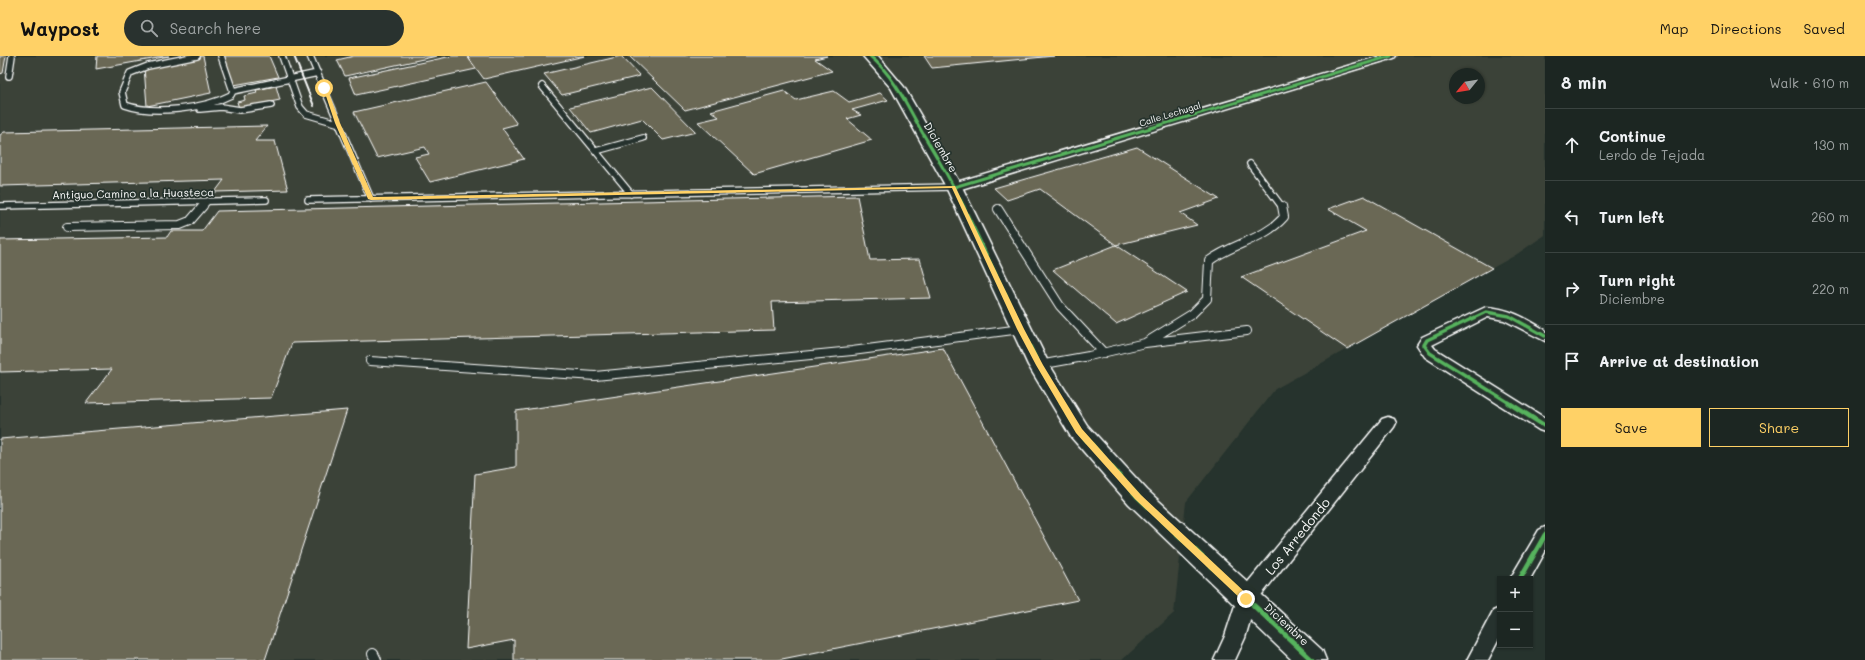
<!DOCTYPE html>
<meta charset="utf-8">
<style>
body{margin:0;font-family:Mali,sans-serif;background:#29322f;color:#f1f3f6}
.controls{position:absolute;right:12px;bottom:12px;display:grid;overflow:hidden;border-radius:0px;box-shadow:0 1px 3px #0004}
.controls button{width:36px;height:36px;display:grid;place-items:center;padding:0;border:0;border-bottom:1px solid #3a4340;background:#1c2622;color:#f1f3f6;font:20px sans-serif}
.compass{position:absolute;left:1449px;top:12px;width:36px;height:36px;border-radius:50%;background:#1c2622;box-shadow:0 1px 3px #0004;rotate:240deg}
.stop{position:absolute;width:12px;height:12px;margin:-9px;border:3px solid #ffd166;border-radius:50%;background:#fff}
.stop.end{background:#ffd166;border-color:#fff;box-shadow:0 1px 4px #0008}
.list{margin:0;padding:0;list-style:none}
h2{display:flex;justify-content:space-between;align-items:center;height:52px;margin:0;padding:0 16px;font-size:17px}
h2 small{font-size:13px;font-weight:400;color:#a0a5a5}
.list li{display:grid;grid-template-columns:26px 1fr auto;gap:12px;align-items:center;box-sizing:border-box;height:72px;padding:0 16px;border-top:1px solid #3a4340}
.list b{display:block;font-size:15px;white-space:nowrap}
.list p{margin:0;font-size:13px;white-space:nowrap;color:#a0a5a5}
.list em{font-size:13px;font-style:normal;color:#a0a5a5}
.actions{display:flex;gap:8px;padding:12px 16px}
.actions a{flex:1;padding:9px 0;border:1px solid #ffd166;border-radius:0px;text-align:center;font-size:14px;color:#ffd166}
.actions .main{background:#ffd166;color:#111}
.icon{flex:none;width:22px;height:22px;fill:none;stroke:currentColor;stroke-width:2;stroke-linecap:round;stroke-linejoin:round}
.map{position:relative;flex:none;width:1545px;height:604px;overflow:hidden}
header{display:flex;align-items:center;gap:24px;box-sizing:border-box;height:56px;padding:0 20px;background:#ffd166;color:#111}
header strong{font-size:19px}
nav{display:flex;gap:22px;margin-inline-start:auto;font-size:14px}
.search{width:280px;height:36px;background:#29322f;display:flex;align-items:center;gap:10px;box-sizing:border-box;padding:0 14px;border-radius:22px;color:#a0a5a5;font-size:15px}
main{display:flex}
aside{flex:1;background:#1c2622}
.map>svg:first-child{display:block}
.built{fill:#3b4339;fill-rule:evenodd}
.building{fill:#6b6854;stroke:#fff}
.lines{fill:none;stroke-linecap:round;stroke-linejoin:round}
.lane-far2-casing{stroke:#fff;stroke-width:8}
.lane-far1-casing{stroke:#fff;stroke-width:10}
.lane-casing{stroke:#fff;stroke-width:12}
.street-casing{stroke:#fff;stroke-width:3}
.secondary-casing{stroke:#fff;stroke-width:3}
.lane-far2{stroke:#26332d;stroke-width:5.5}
.lane-far1{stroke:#26332d;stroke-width:8}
.lane{stroke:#26332d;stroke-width:10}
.street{fill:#26332d;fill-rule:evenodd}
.secondary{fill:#26332d;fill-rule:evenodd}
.rail{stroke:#fff;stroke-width:2}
.cycleway-far2-casing{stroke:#26332d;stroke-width:5}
.cycleway-far1-casing{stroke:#26332d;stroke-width:6}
.cycleway-casing{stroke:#26332d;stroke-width:8}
.cycleway-far2{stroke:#56b35d;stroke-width:3}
.cycleway-far1{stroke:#56b35d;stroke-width:3.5}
.cycleway{stroke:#56b35d;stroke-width:5}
.route{fill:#ffd166}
.labels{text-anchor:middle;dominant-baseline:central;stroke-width:3.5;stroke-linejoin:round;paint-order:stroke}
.far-street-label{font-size:9px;fill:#fff;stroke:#26332d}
.street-label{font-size:11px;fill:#fff;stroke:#26332d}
.near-street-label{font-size:13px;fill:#fff;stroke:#26332d}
</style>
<header>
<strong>Waypost</strong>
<div class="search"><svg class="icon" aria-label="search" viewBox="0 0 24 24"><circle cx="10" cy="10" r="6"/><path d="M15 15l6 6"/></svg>Search here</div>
<nav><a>Map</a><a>Directions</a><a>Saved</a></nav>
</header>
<main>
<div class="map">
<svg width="1545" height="604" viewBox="0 0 1545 604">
<rect width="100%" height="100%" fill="#26332d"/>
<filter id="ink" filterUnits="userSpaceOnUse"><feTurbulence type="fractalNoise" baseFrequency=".025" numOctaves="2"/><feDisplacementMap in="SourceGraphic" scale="8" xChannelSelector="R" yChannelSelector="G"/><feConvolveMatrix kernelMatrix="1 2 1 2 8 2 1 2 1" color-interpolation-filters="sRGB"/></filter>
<g filter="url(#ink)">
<path class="built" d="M0,0H1545V179L1514,200L1275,333L1186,446L1174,557L1122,604H0ZM1455,18H1479V42H1455Z"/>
<path class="building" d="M0,0H6L3,17L0,18Z
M97,0H169L96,13Z
M203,0L211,37L147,50L144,11Z
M224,0H269L278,21L234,29Z
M354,0H437L345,20L337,4Z
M452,0H467L476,13L356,39L349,22Z
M467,0H585L484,23Z
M621,0L640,20L562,39L544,18Z
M629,0H827L815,3L832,15L685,54Z
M924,0H1054L932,12Z
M486,26L517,68L502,72L524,103L430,126L415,101L429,98L425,91L377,102L354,56Z
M276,30L280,44L239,52L237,46L245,44L244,40L257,37L256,34Z
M652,31L696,76L663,84L642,63L591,77L570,51Z
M784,35L796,44L834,35L849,46L880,37L888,44L852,54L861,59L847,63L872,84L754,118L698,66L719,61L711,55Z
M267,70L255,85H275L288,134L215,136L224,124L0,130V79L4,76Z
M1137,91L1219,143L1180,157L1197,169L1116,189L1040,133L1007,144L994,132Z
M857,140L870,204L920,203L931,242L772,246L774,274L292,287L271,342L86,347L112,313L0,316V184L167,181L171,175H202L217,155Z
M1364,140L1492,212L1347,293L1241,221L1366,175L1328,153Z
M1116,189L1187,236L1116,268L1053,214Z
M943,292L1078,544L777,604H514V584L466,593L475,418L516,411V355Z
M347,354L265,604H0V383Z"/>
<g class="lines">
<defs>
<path id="lane-far2" d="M197,0L148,10L130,17L122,36L125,49C153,59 204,53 231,39L233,35L318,17
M221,0L233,35
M282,0L300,51L306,58L337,67
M310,0L371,143
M9,20L12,0
M542,30L631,138
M200,53L221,51L240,54L271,49
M596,95L643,82
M1250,108L1282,151
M308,144L954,131
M0,150L266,144
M202,151L208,145"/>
<path id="lane-far1" d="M998,153L1060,250L1104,297
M67,171L180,169L190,165L203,150
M1145,287L1192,258L1207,243L1209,205C1233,187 1264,184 1284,161L1282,150
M370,305L595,320L852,295L1021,273
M1039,309L1089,300L1145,287L1247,275"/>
<path id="lane" d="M373,598L376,604"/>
<path id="street" d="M1381,0H1396L1394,2L958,134L954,135L948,131L950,128Z
M1486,251C1508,252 1526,262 1545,274V285L1504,264L1488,261L1432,289L1435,293L1545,362V376L1539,374L1425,301L1417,289L1422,281Z
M1388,361L1394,363L1396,367L1394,371L1255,547L1245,582L1235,604H1214L1225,580L1239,537L1382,363Z
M1545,471V496L1530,523H1510L1539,474Z
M1500,552V581L1488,604H1467L1493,555Z"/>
<path id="secondary" d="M863,0H878L904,31L962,131L1049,308L1087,369L1147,434L1322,594L1326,604H1292L1129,448L1071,381L1028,309L946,131L891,32Z"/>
</defs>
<use href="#lane-far2" class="lane-far2-casing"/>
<use href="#lane-far1" class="lane-far1-casing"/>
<use href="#lane" class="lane-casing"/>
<use href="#street" class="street-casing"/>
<use href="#secondary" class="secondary-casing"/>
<use href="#lane-far2" class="lane-far2"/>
<use href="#lane-far1" class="lane-far1"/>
<use href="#lane" class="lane"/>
<use href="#street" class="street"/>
<use href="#secondary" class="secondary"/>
<path class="rail" d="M294,0L314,50"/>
<defs>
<path id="cycleway-far2" d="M870,0C894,20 907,49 922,76C937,101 951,125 964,151
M954,131L1391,0"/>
<path id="cycleway-far1" d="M963,150L1039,309L1063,348
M1511,348L1430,297L1424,289L1427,284L1486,256L1509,260L1545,280"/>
<path id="cycleway" d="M1062,347L1079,375L1138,441L1312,604
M1509,347L1545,370
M1520,523L1545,479"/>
</defs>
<use href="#cycleway-far2" class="cycleway-far2-casing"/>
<use href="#cycleway-far1" class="cycleway-far1-casing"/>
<use href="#cycleway" class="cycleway-casing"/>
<use href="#cycleway-far2" class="cycleway-far2"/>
<use href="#cycleway-far1" class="cycleway-far1"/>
<use href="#cycleway" class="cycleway"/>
</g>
</g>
<path class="route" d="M323,31L327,32L340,67L373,141L955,130L1024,273L1043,309L1082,373L1141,439L1249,540V545H1243L1135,443L1076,377L1036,309L1017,273L952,132L371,144L368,143L335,67Z"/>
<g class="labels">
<g class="far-street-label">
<text transform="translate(1170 58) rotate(-17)">Calle Lechugal</text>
</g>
<g class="street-label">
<text transform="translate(941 91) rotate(60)">Diciembre</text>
<text transform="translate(133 137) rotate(-1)">Antiguo Camino a la Huasteca</text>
<text transform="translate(1287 568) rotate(43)">Diciembre</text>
</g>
<g class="near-street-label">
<text transform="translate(1297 480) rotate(-51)">Los Arredondo</text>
</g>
</g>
</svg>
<div class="controls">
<button>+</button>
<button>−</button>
</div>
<svg class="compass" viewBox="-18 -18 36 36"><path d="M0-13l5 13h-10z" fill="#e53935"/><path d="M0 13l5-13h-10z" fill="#a0a5a5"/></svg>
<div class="stop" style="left:324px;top:32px"></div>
<div class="stop end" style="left:1246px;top:543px"></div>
</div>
<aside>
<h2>8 min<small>Walk · 610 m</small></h2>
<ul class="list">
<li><svg class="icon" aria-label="ahead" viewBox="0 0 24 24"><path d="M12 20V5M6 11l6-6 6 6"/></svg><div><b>Continue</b><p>Lerdo de Tejada</p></div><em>130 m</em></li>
<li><svg class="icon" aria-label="left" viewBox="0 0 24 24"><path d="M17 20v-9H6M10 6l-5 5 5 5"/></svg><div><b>Turn left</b></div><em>260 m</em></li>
<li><svg class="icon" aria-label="right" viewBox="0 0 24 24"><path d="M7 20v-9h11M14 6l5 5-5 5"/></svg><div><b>Turn right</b><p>Diciembre</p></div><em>220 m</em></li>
<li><svg class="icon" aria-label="arrive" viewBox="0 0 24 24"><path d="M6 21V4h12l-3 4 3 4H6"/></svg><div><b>Arrive at destination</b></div></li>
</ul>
<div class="actions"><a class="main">Save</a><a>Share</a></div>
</aside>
</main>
